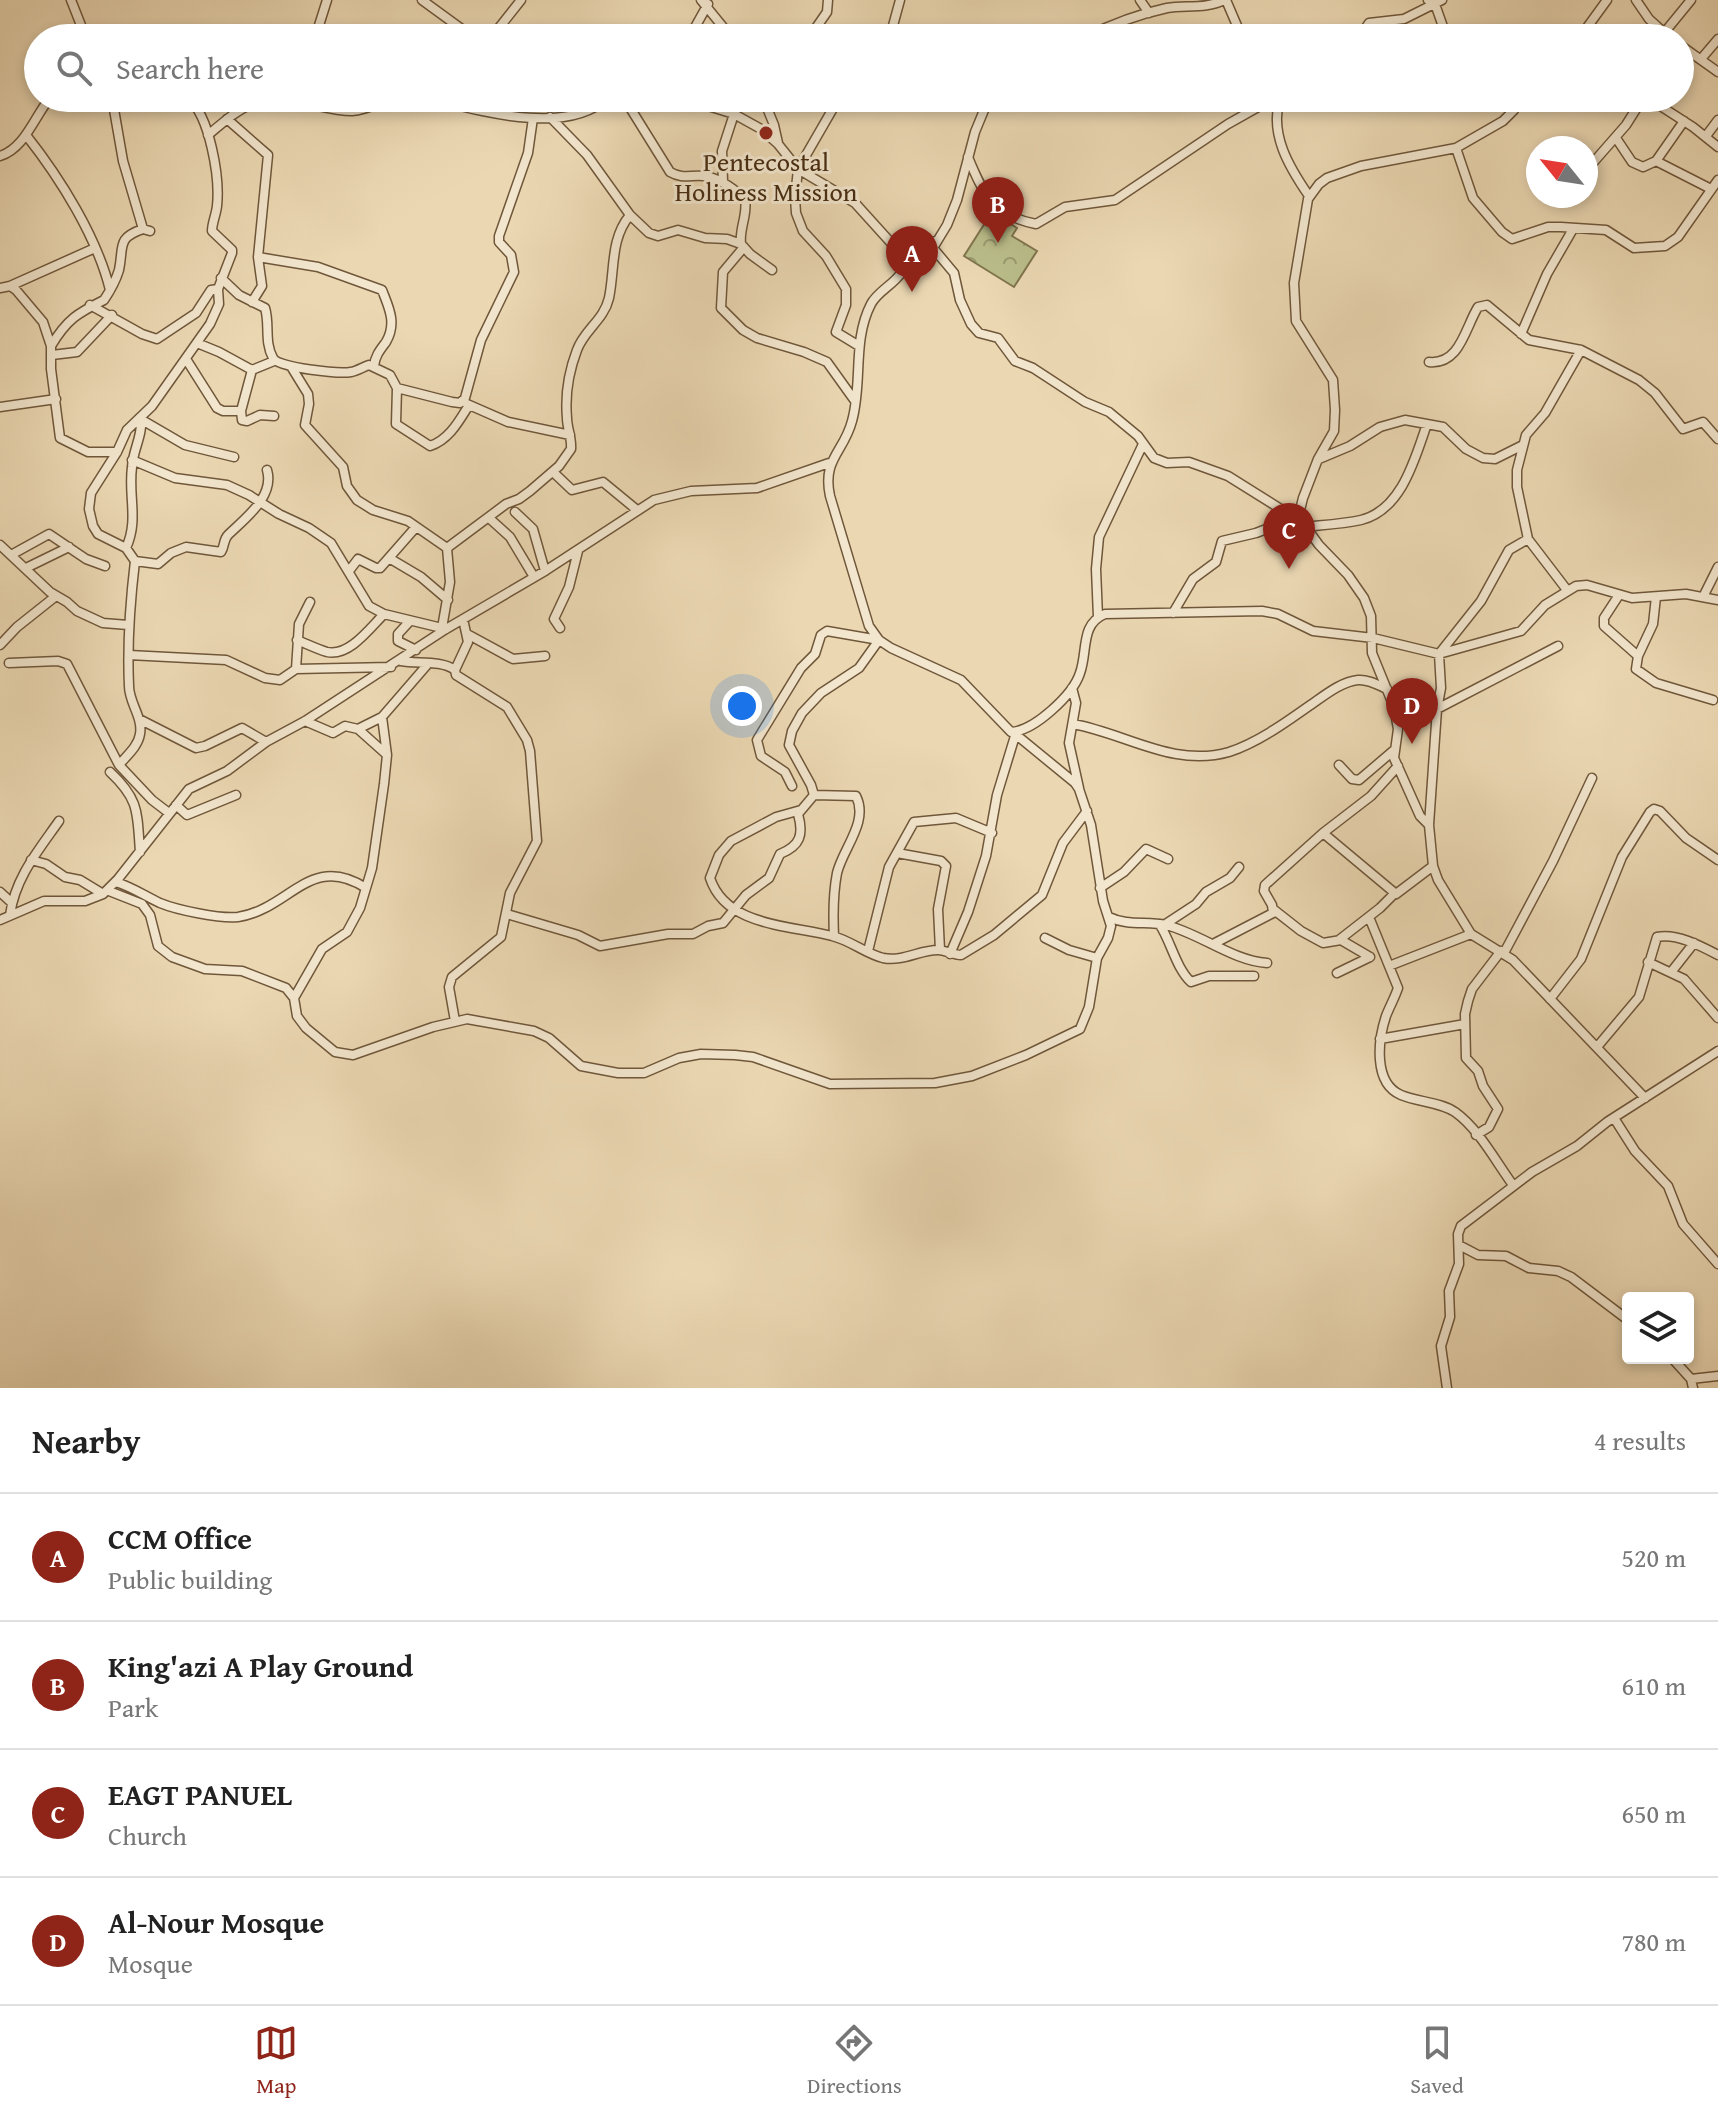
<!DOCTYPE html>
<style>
body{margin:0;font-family:"Gentium Book Plus",serif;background:#f2f2f2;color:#222}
.controls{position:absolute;right:24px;bottom:24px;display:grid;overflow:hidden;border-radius:8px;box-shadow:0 4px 12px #0003}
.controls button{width:72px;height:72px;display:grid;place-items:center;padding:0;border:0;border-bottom:2px solid #e0e0e0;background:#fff;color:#222;font:40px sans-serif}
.compass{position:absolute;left:1526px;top:136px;width:72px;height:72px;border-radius:50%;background:#fff;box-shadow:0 4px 12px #0003;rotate:300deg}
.you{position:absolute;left:742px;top:706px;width:28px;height:28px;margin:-20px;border:6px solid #fff;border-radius:50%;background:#1a73e8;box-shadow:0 0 0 12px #1a73e833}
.badge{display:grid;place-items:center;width:52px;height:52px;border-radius:50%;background:#8f2418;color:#fff;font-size:26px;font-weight:700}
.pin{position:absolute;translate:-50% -66px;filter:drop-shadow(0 2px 4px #0008)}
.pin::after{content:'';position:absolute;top:42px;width:28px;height:24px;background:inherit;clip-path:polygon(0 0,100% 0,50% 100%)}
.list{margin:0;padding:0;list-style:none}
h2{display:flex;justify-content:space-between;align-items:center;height:104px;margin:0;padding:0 32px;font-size:34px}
h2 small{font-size:26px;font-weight:400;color:#767676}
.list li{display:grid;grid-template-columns:52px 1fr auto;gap:24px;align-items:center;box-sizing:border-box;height:128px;padding:0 32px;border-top:2px solid #e0e0e0}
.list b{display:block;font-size:30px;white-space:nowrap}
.list p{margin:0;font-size:26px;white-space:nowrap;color:#767676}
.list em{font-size:26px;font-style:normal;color:#767676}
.icon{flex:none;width:44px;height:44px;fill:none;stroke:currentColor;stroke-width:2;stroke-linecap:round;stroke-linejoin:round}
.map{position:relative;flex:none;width:1718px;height:1388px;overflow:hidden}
.search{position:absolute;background:#fff;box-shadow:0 4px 12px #0003;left:24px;right:24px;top:24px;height:88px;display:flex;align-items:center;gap:20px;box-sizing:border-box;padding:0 28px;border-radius:44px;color:#767676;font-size:30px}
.sheet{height:616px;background:#fff}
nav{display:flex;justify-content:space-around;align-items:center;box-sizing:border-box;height:112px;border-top:2px solid #e0e0e0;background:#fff;font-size:22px;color:#767676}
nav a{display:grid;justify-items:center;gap:4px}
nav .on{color:#8f2418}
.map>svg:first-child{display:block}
.park{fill:url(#park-crowns);stroke:#80754e;stroke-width:2}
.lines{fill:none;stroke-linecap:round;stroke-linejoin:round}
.minor-casing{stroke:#70573a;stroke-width:11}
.minor{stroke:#f2e6ce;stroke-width:8}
.poi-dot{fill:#8f2418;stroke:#f2e6ce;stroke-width:3}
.labels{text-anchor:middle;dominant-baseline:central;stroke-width:6;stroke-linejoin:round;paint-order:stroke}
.poi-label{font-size:26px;fill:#472c11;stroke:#f2e6ce}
</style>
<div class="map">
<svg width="1718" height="1388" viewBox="0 0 1718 1388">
<defs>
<pattern id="park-crowns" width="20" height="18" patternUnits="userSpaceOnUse" patternTransform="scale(2)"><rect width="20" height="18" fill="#babe8b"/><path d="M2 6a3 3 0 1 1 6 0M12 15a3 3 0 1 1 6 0" fill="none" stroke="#999b70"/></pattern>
</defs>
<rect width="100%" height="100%" fill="#ebd8b3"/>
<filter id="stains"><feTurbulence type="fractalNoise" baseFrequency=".0025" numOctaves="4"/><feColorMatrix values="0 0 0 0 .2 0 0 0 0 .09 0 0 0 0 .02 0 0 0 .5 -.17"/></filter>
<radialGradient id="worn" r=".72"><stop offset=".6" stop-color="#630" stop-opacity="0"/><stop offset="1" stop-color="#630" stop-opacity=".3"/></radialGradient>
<path class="park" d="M992,212L1017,228L1012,236L1037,251L1014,287L964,256Z"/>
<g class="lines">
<defs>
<path id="minor" d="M71,0L86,38
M422,0L474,38
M701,0L732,38
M1140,0L1149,13
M1226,0L1238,28L1249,38
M1428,0L1435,4L1447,38
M1636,0L1649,19L1670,38
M1664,33L1691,0
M315,38L327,0
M491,38L521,0
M689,38L708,4
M809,38L827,12L828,0
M895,38L891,33L900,0
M1084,38C1110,25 1139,14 1167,8C1186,5 1207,9 1224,0
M1359,38L1369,23L1404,19L1442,0
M1575,38L1583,33L1607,0
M1680,45L1718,72
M1701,59L1718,39
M112,98L123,161L143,229
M428,98C477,110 566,137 607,98
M624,98L670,172C682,179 690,175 703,176C719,177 734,189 745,199C748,215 739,228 741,244
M682,98L734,114L761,129L778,144L798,169L855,203L902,255C912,278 880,286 871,304C852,341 863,382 852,421C844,452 822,459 830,496L869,626L879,640L891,648L961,680L1011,732C1034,731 1073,695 1080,673C1088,651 1080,624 1105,614L1262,611L1278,614L1313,631L1373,638L1439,654L1521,631L1545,605L1576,586L1587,585L1632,598L1686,594L1718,600
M763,98L774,125L778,143
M839,98L798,169L795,198L796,213L803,231L826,256L846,289V305L836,332L859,346
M1280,98C1269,134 1289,167 1309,196
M1648,98L1693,127L1718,147
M1401,106L1428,98
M550,117L587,155L630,215L649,233L658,236L678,230L705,238L727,239L741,244L750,254L772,270
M227,119L268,155L258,257L262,286L252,302
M26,135C60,178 97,237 110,290
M208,135C246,103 258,93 309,104C323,107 338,111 352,111C367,110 381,102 394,98
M1706,136L1718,120
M1616,138L1632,162L1643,167L1656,161L1684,121
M1456,148L1473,198L1502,232L1512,239L1548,227H1561L1606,230L1634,248L1665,246L1678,237L1718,180
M0,156C25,148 34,117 50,98
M968,157C983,194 994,216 1036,224L1065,207L1115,200L1228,124L1274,98
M1656,161L1711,189
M1591,165L1626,125L1643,98
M723,182L722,151L734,114
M894,243L914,244L937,241
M744,247L723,272L721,308L743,330L757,338L804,352L827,362L855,401
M933,248L954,273L960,300L971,324L979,333L998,338L1015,361L1033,368L1085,402L1109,412L1138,436L1154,458L1167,463L1189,462L1228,476L1303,523
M258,257L318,267L382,290C389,308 397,323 386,342C380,350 375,356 374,366
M903,272L933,248L947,225L957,200L975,132L989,98
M221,278L239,295L265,308C270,324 264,342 273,358C278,368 340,374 351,372C357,371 363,367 369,365L390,375L397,388L396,424L430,446C449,440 459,421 469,405
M10,286L95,248
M0,288L10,286L16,290L43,322L51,346V369L60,438L88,452H117
M90,305L142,334L157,339L196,313L211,290L218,289
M1521,334L1547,274L1573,229
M197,343L219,352L252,370L274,361
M51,346C67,319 78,313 104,300C110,291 116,280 119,270C124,247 116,238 143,229L150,231
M52,355L77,352L112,315
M186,359L217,408L223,411H241
M1429,362C1460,365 1465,328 1478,307L1487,305L1529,340L1581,350L1639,380L1655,393L1683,429L1703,422L1718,439
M292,368L308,394L309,404L305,425L343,467L347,486L357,500L373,510L408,521L447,548L450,582L442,628
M252,370L241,411L242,420L247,421L260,415L274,416
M397,388L452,402L460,403L465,398L481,340L514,272L511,255L499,242V236L528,153L533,118
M467,404L508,422L570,435
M0,407L56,399
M142,420L185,445L234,457
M1319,459L1350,446L1380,427L1405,420L1443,427L1466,449L1483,458L1495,459L1521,446
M132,460L175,478L227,485L249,495L279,514L309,528L331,543L369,606L384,614L446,629
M553,472L572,490L603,482L637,510
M515,512L533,529L545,571
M489,518L510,537L534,577
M1304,527C1323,525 1343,524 1361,520C1402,510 1415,458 1427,424
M1528,539L1509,550L1481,601L1439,654L1441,688L1437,709L1429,825L1433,866L1438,880L1471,934L1513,960L1645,1098
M0,545L50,592L67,602L77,611L103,623L128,625
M126,548C139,520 128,496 132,467C133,449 143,436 141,417
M447,548L506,504L519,499L530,491L559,466L571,449C572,438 567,428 567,418C565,396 569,371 577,350C584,330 604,320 609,298C615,269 610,239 630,215
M11,555L49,534L86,559L105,566
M389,558L421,577L448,600
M135,561L158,564L171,553L186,547L221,552C225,546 223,540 228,535C244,519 275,497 267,470
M26,568L69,547
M349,571L358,559L376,568H380L416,527
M1567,590L1528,539L1517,487V470L1526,435L1545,413L1581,350
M1619,595L1604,618V626L1638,656
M1656,597L1653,624L1638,656L1636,669L1656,683L1713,700
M1703,597L1718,567
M1173,613L1193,579L1216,562L1222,541L1256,533L1295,518
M1098,617L1096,569L1099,537L1143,444
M409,622L398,634V641L416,650
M560,628L554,619L569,587L578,551
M469,635L513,659L545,656
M297,640C307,644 317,649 327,652C349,657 370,628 384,614
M0,645L17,627L56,596
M129,655L226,660L265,678L280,680L296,669L299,624L310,602
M401,661C418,664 441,660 455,670
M9,663L58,661L67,664L119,765
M296,669L391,667
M1072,688L1076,703L1069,743L1079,788
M1437,709L1558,646
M139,719L196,748L205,746L242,728L266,742
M305,721L333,733L345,726L358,729L382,717L427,665
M1073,724C1125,733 1173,768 1229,752C1257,743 1285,723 1309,706C1324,696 1340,682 1358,680C1368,679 1378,685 1387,689
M358,729L386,754
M1339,765L1352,779L1359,780L1393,751
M110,772C140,800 137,813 140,852
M814,795L856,796C869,822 843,848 837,873C833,894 833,915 834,936
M176,805L187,815L236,795
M801,810L776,817L731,841L719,855L710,878C726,927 791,925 832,936C850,940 866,954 883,958C903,962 919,950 938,950C945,950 953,955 961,955L994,935L1042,895L1063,843L1087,811
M169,813L152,800L119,765C126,756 138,747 140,734C143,717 129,703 129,686C127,644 130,603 135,561L126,548L98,534L93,526L89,509L91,493L117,452L127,430L152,406L210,324L219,304L218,289L232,253V250L212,231C212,223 216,215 217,206C220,178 210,116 188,98
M1429,825L1420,816L1394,758L1398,729L1394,707L1372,653L1371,616L1364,598L1348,575L1319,545L1303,523L1300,510L1303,498L1318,459L1334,431L1335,410L1333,380L1296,321L1294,283L1308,199L1319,184L1327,178L1361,166L1456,148L1503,121L1514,110L1519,98
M1323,833L1396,894L1433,866
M897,853L941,861L946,866L938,909L940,950
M31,860L46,864L65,877L80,880L103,894
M116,882C132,887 145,896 160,903C177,910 220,919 238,917C290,909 310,852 366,888
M1100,888L1124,872L1146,849L1168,859
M109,891L142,904L150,915L158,946L172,957L205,969L242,971L286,988L294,998L297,1016L306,1028L335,1052L353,1055L433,1027L467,1019L534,1031L549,1038L581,1066L618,1073H644L679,1058L701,1054L735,1055L753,1057L830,1084L935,1083L972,1076L1026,1055L1080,1029L1089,1007L1097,958L1108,938L1111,926L1103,901L1091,825L1079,789L1075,783L1014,733
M0,892L12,903
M1273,909L1301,931L1323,943L1341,940L1370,957
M507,914L578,935L600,946L668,934H693L708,926L723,923L746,895L769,878L780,854C800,846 804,835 798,814L814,795L811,785L789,745L792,731L802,713L821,693L859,668L879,640L827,631L821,635L815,654L801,668L757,740L761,756L785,772L792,786
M10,915C15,878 38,851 59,821
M1109,917C1127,926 1147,921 1166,925C1199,933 1233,961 1267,963
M1369,917L1398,988C1395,997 1390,1006 1386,1016C1378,1040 1373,1083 1401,1095C1418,1102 1440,1102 1455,1112C1479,1129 1496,1162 1513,1185
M0,920L44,901H85L103,894L118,879L189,789L227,771L266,742L305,721L446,629L545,571L654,500L691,491L757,488L829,463
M1160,925C1171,942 1176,968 1191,982L1209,976H1254
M1164,925L1196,904L1206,892L1230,878L1239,867
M1045,938L1069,950L1097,958
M1339,940L1380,908L1395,893
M1215,943L1273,913L1272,905L1264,891L1265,885L1323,833L1371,796L1398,766
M868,951L889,867L914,822L956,818L992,833
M1504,953L1553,861L1592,778
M950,954L968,912L986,856L997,795L1015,736
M1648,962L1684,979L1718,1018
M1389,966L1471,934
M1672,971L1694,943
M1337,973L1370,957
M294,998L322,949L347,932L360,908L372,868L384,784L387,755L382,717
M1550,999L1581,959L1622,857L1650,812L1654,809L1660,811L1686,838L1718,860
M455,1021L449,987L452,977L501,937L510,893L537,841L530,751L527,740L507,707L456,675L455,670L468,642L463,619
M1380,1039L1465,1024
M1597,1047L1639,997L1657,937C1677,933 1701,946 1718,955
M1614,1118L1635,1151L1668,1186L1683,1224L1718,1264
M1476,1135L1489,1127L1498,1109L1483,1086L1478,1071L1466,1058L1465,1014L1468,1001L1472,989L1501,951
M1459,1245L1478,1255L1506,1256L1529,1268L1558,1271L1571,1277L1628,1320
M1672,1358L1691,1379L1693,1388
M1691,1379L1718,1376
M1447,1388L1441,1346L1450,1317L1449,1291L1459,1264L1458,1234L1461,1226L1532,1172L1577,1146L1607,1122L1718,1051"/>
</defs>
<use href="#minor" class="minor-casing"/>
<use href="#minor" class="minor"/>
</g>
<circle class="poi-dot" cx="766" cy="133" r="8"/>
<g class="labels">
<g class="poi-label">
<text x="766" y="161">Pentecostal<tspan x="766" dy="30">Holiness Mission</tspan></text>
</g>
</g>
<rect width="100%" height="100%" filter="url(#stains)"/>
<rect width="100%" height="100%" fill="url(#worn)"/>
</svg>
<div class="controls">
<button><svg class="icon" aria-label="layers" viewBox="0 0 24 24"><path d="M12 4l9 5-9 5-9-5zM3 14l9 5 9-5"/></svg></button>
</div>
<svg class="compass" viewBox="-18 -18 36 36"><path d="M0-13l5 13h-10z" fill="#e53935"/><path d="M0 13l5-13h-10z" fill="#767676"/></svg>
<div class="you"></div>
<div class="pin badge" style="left:912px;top:292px">A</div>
<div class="pin badge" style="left:998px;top:243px">B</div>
<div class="pin badge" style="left:1289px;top:569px">C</div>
<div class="pin badge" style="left:1412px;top:744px">D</div>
<div class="search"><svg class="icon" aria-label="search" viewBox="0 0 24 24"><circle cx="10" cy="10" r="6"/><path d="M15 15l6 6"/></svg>Search here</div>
</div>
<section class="sheet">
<h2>Nearby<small>4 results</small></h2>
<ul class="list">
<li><span class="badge">A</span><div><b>CCM Office</b><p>Public building</p></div><em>520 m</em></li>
<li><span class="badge">B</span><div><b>King'azi A Play Ground</b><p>Park</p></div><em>610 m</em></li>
<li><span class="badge">C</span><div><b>EAGT PANUEL</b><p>Church</p></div><em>650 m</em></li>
<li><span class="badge">D</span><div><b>Al-Nour Mosque</b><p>Mosque</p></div><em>780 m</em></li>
</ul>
</section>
<nav>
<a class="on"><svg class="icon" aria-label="map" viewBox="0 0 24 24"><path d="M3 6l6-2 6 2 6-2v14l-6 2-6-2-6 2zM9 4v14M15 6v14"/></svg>Map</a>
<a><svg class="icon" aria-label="directions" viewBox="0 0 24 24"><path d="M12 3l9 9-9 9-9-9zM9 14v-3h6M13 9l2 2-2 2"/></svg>Directions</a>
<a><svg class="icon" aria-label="saved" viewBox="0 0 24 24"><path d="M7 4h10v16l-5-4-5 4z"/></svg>Saved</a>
</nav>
